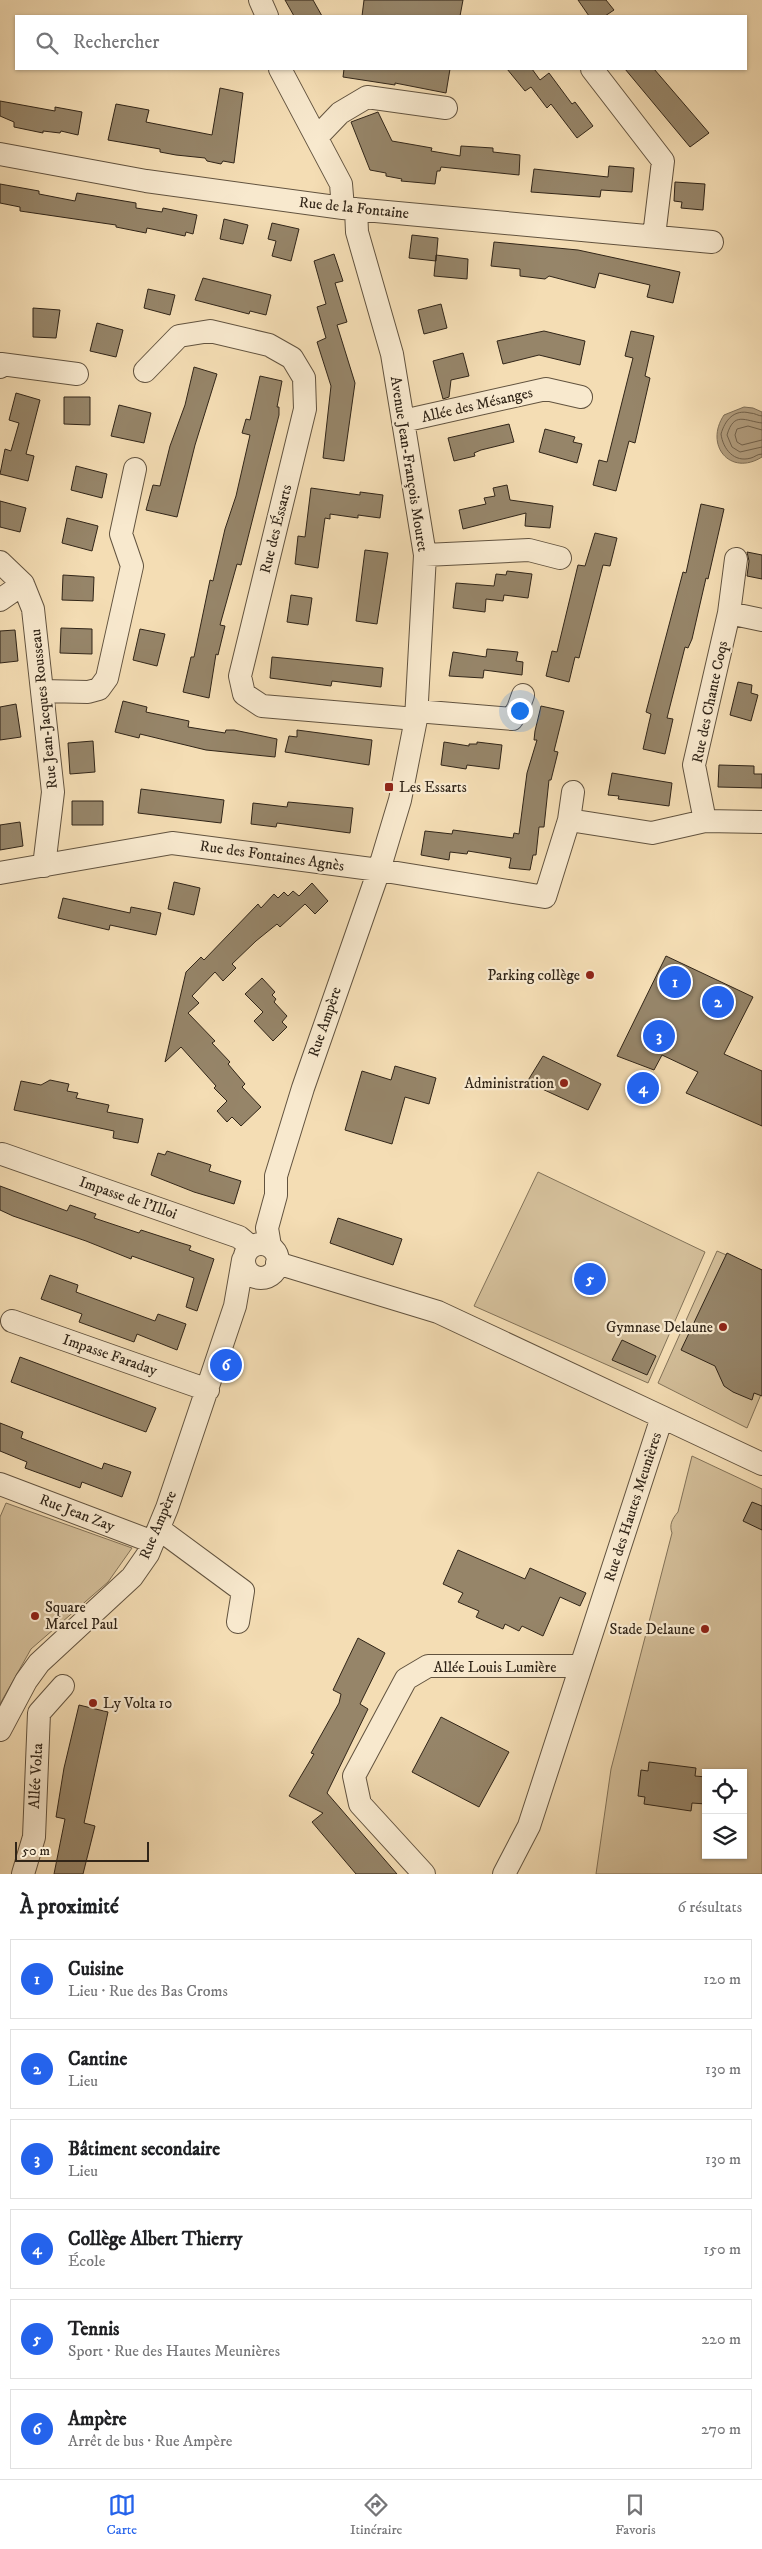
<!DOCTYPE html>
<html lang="fr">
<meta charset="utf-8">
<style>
body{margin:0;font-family:"IM FELL DW Pica",serif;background:#f2f2f2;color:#202124}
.controls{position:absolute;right:15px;bottom:15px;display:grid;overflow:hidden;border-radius:0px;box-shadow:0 1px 4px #0004}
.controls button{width:45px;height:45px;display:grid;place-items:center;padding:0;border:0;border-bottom:1px solid #e0e0e0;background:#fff;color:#202124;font:25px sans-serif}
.scale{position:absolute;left:15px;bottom:12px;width:134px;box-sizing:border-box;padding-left:5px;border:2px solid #312518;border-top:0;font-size:14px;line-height:18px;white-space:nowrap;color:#312518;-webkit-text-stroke:4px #f8e9ce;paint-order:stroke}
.you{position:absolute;left:519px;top:710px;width:18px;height:18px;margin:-12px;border:4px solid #fff;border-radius:50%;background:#1a73e8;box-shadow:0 0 0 8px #1a73e833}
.badge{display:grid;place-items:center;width:32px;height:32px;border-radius:50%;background:#2563eb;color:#fff;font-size:16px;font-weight:700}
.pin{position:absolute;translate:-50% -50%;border:2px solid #fff;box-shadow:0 1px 5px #0006}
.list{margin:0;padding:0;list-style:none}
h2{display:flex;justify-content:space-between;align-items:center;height:65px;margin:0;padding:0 20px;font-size:21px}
h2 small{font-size:16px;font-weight:400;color:#757577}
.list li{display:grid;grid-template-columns:32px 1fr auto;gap:15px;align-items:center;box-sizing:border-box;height:80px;margin:0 10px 10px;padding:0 10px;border:1px solid #e0e0e0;border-radius:0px}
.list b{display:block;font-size:19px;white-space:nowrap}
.list p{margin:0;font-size:16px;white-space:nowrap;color:#757577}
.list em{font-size:16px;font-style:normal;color:#757577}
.icon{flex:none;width:28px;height:28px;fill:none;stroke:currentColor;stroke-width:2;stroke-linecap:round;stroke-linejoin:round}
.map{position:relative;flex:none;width:762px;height:1874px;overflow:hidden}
.search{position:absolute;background:#fff;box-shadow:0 1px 4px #0004;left:15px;right:15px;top:15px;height:55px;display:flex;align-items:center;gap:12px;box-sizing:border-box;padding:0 18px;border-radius:0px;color:#757577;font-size:19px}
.sheet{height:605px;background:#fff}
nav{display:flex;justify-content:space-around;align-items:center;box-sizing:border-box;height:70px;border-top:1px solid #e0e0e0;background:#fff;font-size:14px;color:#757577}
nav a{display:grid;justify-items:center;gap:2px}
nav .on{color:#2563eb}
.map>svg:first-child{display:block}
.green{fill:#d3be99;stroke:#827258;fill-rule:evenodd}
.water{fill:#b29e7f;stroke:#7e6e56}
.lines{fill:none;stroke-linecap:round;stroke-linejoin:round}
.shore{stroke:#72624c;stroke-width:1}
.building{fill:#968569;stroke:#312518}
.minor-casing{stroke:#62533f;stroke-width:24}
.minor{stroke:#f8e9ce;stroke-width:22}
.poi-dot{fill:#8f2418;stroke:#f8e9ce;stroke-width:2}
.labels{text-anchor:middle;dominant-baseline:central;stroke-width:4.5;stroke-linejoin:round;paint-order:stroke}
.street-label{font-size:15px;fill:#312518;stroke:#f8e9ce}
.poi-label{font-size:15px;fill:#312518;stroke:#f8e9ce;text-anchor:end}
</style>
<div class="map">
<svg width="762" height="1874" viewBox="0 0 762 1874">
<rect width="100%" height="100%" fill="#f4ddb4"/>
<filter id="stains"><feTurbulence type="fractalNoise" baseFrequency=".004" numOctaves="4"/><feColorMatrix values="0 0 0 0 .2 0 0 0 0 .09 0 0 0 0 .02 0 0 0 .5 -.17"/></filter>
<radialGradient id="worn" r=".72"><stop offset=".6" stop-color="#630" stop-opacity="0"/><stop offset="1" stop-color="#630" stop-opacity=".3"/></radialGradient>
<path class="green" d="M538,1172L705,1252L648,1383L474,1306Z
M717,1251L762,1270V1392L747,1428L658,1383Z
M692,1456L762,1489V1874H596L611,1769L672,1533C669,1525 672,1519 678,1512ZM706,1773H743V1855H706Z
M6,1503L132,1548L108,1582L31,1649L0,1704V1517Z"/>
<path class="water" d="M744,407L753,408L762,412V457C730,477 704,445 724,415Z"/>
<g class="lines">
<path class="shore" d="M762,416C758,416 755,413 750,413C734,409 725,420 721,434C723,449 734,463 751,458C755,457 757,454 762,454
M762,423C745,421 734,411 727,435L732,447L740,452L762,447
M762,430L748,426L737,429L735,435L737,442L742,445L762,440"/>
</g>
<path class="building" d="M285,0H313L322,16H294Z
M364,0H463L460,16H362Z
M578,0H606L614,10L605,16H589Z
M344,69H450L446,93L395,83V85L343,77Z
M507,69H532L540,80L549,73L572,104L575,102L593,126L577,138L551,104L547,108L531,87L525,91Z
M625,69H654L709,133L690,147Z
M220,88L243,93L234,163L223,161L221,164L207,161L205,158L176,155L160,152V149L108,140L116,104L149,110L146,122L212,135Z
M0,101L55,111V107L82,112L78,135L61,131L60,133L43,131V133L14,127V122L0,116Z
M378,112L392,141L432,148L431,151L460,156L461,146L493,148V152L520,155L519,175L441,167L440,171H437L435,184L401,181L402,179L386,176V173L370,170L351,122Z
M609,166L634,168L632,192L601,190L600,197L531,192L534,169L608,177Z
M675,182L705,184L703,210L681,208L682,202L674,201Z
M0,184L39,191V194L75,201L77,193L136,203V208L162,212L163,208L197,215L193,234L186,232L185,236L147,228L146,233L116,227V225L20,211V207L0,203Z
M224,219L248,225L243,244L220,239Z
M272,223L299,229L291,261L272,256L276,241L268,239Z
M412,235L438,238L436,261L409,258Z
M494,242L578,250L680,272L673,303L647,297L650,285L599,273L595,288L549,276L545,279L520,276V269L491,266Z
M334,254L343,281L335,283L347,322L337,325L355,383L344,461L323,458L331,386L317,342L326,338L317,307L326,304L314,261Z
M436,255L468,259L467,279L434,276Z
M203,278L271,295L266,315L250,311L249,314L195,300Z
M148,289L175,295L170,315L144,308Z
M441,304L447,328L424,334L418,310Z
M33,308L60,310L56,338L33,337Z
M97,323L123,330L116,357L90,351Z
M544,331L585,341L580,365L539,355L503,364L497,341Z
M631,331L654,336L645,376L650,378L635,443L629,441L616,491L593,485L599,460L607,462L633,358L625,356Z
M463,353L469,376L451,380L449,397L443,399L433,361Z
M194,367L217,374L195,445L177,517L146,510L153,485L160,486L170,446L185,405Z
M260,376L282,381L277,407H279V415L241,565L237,564L220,625L225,626L218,655L216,654L209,698L183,692L191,657H194L210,580L213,581L225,529L236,496L250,435L242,433L246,419L250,420Z
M16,393L40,400L26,454L34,456L28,481L0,474L5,449L11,451L19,423L9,420Z
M64,397H90V425L64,424Z
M119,405L151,413L144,443L111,436Z
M509,424L514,442L481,450L474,453L475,456L454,461L448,438Z
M545,429L575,437L573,442L582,444L577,463L539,452Z
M76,466L107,474L102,498L71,490Z
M507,485L510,500L553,506L550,528L525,526L526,513L463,529L459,510L486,504L484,498L495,496L493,488Z
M311,488L360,495V492L383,495L380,518L358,515V518L330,514V519L325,518L318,568L295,564L298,536L305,537Z
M0,501L26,508L20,532L0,527Z
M701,504L724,509L708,579L706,578L692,639L688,648L685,647L667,718L673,719L665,754L643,749L651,714L646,712L683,572L686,573Z
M67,518L98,526L92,551L62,543Z
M595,533L617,538L610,566L603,565L579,658L575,657L569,682L546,676L552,651L557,652L578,565L585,566Z
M365,550L388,553L377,624L356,621Z
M747,552L762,555V579L747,576L749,561Z
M507,571L532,574L528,598L504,595L503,601L486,599L485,612L453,608L456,583L494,586L496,574L506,575Z
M63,575L94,577L93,601L62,600Z
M291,595L312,598L308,625L287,622Z
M61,628L92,629V654L60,653Z
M140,629L165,634L157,666L133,660Z
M15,630L18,661L0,663V631Z
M487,649L518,652L516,661L523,662L522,675L484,670L483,678L449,676L453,652L486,657Z
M272,657L383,668L381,687L332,681L331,686L270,678Z
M738,682L752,685L751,693L758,695L751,721L730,715Z
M123,701L147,707L146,712L189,721L188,727L225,733L226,730H234L277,739L275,757L206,750L140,734L139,738L115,732Z
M16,704L21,737L0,740V707Z
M541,706L564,711L554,751L558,752L551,780H549L544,827H539L536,855H533L530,870L509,868L511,858L468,851L467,854L450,852L449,860L421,855L425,831L452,834L453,830L513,838L514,833L519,834L527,773L537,740H534L535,731Z
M297,730L372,740L369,765L285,752L289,736L297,737Z
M93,741L95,772L70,774L68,743Z
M444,742L469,746V744H477V742L502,745L499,769L467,765L466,769L441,765Z
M719,765L754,766V774H762V788L718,787Z
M612,773L672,783L669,806L618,799L619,796L608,795Z
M141,789L224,800L221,823L138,813Z
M72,801H103V825H72Z
M288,802L353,808L350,833L277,823L276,827L251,824L253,803L287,807Z
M20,822L23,846L0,850V825Z
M174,882L200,888L194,915L168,909Z
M312,883L328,901L315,914L305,904L280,927L277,924L256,941L232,964L236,968L223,981L215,972L192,996L199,1003L188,1013L215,1041L212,1043L230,1062L228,1064L245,1084L242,1087L261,1107L241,1126L232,1117L227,1122L217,1111L227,1101L214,1088L216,1086L181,1047L165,1062L186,972L201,957L204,960L258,904L261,908L274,894L278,898L284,892L288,896L293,891L299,896Z
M63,898L130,913L131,907L161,913L156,935L110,925L109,930L58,918Z
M666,956L753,997L724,1054L762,1071V1126L686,1093L698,1072L662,1055L654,1070L617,1056Z
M262,978L275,992L272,995L276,999L274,1002L287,1016L282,1022L287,1027L273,1041L254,1021L263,1012L245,994Z
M543,1056L601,1084L588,1110L527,1082Z
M395,1066L436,1078L429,1104L405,1097L392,1144L345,1130L362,1071L391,1080Z
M50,1080L69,1084L67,1091L78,1093L76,1098L109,1105L107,1112L143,1119L138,1143L113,1138L114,1131L14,1110L21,1081L41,1085Z
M167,1151L211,1165L209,1171L241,1181L234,1204L194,1192L151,1175L158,1153L165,1155Z
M0,1186L67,1211L70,1205L96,1214L94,1218L139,1233L141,1230L178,1242L191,1246L189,1250L214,1259L197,1311L186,1307L194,1278L132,1256L131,1259L86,1241L13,1216L0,1210Z
M338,1218L402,1239L393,1265L330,1243Z
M727,1253L762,1270V1396L754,1393L752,1400L733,1392L724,1386L715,1366L681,1350Z
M50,1275L78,1285L76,1292L155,1321L158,1314L186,1324L177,1350L137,1334L134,1342L79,1322L82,1314L41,1299Z
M622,1340L656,1356L647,1375L612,1360Z
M20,1357L156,1408L146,1432L11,1382Z
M0,1423L23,1432L21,1438L102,1469L104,1463L131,1472L122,1497L82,1482L80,1488L25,1468L27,1462L0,1451Z
M752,1502L762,1506V1530L743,1521Z
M458,1550L525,1579L530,1568L586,1593L580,1606L560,1597L543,1636L522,1626L519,1631L505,1624L503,1629L476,1617L479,1611L458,1602L463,1593L443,1584Z
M358,1638L385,1653L360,1704L368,1709L327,1793L397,1874H356L312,1822L323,1813L289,1796L314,1754L311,1753L339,1703L341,1694L333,1690Z
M79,1705L108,1712L84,1823L95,1826L83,1874H54L65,1819L56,1817L64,1768Z
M441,1717L509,1752L479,1807L412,1772Z
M649,1762L696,1768L695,1776L706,1777V1804L692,1803L691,1811L644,1804L645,1797L638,1796L641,1770L648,1771Z"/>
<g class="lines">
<defs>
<path id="minor" d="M260,0L267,16
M280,69L341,184L343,208
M592,69L663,161L654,236
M317,137L340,113L367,97L446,108
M0,154L146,181L343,208L712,242
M0,367L1,364L77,374
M145,371L179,336L210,331L269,345L292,358L304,378L305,409L240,676L244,694L262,706L416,719
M403,421L546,389L581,397
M425,555L529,550L560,558
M0,562L23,584L33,609L53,792L44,866
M0,600L23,584
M729,613L736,559
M42,691L88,692L99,689L107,678L132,566L121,534L135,469
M416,711L512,719L518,709L523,695
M569,820L652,833L705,821L762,822
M705,821L694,765L729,613L762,620
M0,873L172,843L379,870L545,897L569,820L573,792
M2,1154L239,1237L251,1247
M244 1261a17 17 0 1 1 34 0a17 17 0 1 1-34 0Z
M270,1246L267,1228L276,1195V1176L303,1088L379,870L400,800L416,719L425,555L392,354L357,232L356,209
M277,1263L438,1312L662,1417L529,1826L504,1874
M12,1321L208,1390
M662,1417L762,1464
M0,1484L153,1542
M159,1529L243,1591L238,1622
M0,1730L26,1681L39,1663L132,1577L148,1554L167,1508L235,1306L243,1260
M23,1874L34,1837L39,1713L63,1686
M424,1874L360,1804L354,1776L406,1679L428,1666H581"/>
</defs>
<use href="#minor" class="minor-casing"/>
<use href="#minor" class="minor"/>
</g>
<g class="poi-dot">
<rect x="384" y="782" width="10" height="10" rx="2.5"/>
<circle cx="590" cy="975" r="5"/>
<circle cx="564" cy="1083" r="5"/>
<circle cx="723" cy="1327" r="5"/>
<circle cx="35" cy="1616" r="5"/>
<circle cx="705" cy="1629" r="5"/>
<circle cx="93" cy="1703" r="5"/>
</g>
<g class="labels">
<g class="street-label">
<text transform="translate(354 208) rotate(6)">Rue de la Fontaine</text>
<text transform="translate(477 405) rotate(-13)">Allée des Mésanges</text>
<text transform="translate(409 464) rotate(81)">Avenue Jean-François Mouret</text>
<text transform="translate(276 529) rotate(-76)">Rue des Éssarts</text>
<text transform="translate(710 702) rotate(-78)">Rue des Chante Coqs</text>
<text transform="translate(44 709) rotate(-96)">Rue Jean-Jacques Rousseau</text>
<text transform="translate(272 856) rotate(8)">Rue des Fontaines Agnès</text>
<text transform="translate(325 1022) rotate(-71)">Rue Ampère</text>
<text transform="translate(128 1198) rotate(19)">Impasse de l'Illoi</text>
<text transform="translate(110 1355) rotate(19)">Impasse Faraday</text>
<text transform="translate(633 1507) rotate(-72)">Rue des Hautes Meunières</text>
<text transform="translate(77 1513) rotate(21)">Rue Jean Zay</text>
<text transform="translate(158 1525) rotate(-67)">Rue Ampère</text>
<text x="495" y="1667">Allée Louis Lumière</text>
<text transform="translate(36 1776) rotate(-87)">Allée Volta</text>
</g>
<g class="poi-label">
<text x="399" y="787" text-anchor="start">Les Essarts</text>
<text x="580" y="975">Parking collège</text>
<text x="554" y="1083">Administration</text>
<text x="713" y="1327">Gymnase Delaune</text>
<text x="45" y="1607" text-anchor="start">Square<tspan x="45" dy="17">Marcel Paul</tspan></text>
<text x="695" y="1629">Stade Delaune</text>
<text x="103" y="1703" text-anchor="start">Ly Volta 10</text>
</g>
</g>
<rect width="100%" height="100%" filter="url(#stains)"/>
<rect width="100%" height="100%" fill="url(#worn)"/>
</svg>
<div class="controls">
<button><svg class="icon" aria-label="locate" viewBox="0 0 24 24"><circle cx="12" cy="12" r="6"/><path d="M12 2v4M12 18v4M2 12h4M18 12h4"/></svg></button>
<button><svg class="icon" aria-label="layers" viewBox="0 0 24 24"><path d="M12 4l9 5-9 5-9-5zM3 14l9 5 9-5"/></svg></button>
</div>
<div class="scale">50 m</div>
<div class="you"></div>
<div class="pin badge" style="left:675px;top:982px">1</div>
<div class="pin badge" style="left:718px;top:1002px">2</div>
<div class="pin badge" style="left:659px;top:1036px">3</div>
<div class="pin badge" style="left:643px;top:1088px">4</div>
<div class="pin badge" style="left:590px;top:1279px">5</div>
<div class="pin badge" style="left:226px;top:1365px">6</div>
<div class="search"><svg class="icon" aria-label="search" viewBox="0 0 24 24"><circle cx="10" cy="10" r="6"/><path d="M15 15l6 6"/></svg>Rechercher</div>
</div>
<section class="sheet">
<h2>À proximité<small>6 résultats</small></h2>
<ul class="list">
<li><span class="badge">1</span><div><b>Cuisine</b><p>Lieu · Rue des Bas Croms</p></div><em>120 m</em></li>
<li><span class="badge">2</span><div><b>Cantine</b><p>Lieu</p></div><em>130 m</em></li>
<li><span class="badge">3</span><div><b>Bâtiment secondaire</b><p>Lieu</p></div><em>130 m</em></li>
<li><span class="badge">4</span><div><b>Collège Albert Thierry</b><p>École</p></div><em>150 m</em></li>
<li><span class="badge">5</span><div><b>Tennis</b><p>Sport · Rue des Hautes Meunières</p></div><em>220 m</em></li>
<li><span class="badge">6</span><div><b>Ampère</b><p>Arrêt de bus · Rue Ampère</p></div><em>270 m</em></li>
</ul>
</section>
<nav>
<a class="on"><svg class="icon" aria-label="map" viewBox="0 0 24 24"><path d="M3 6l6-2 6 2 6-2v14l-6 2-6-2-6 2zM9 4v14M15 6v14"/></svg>Carte</a>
<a><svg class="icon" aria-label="directions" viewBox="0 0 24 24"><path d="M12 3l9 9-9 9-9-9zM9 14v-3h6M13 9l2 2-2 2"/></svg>Itinéraire</a>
<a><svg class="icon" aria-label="saved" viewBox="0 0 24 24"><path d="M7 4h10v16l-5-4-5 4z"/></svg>Favoris</a>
</nav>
